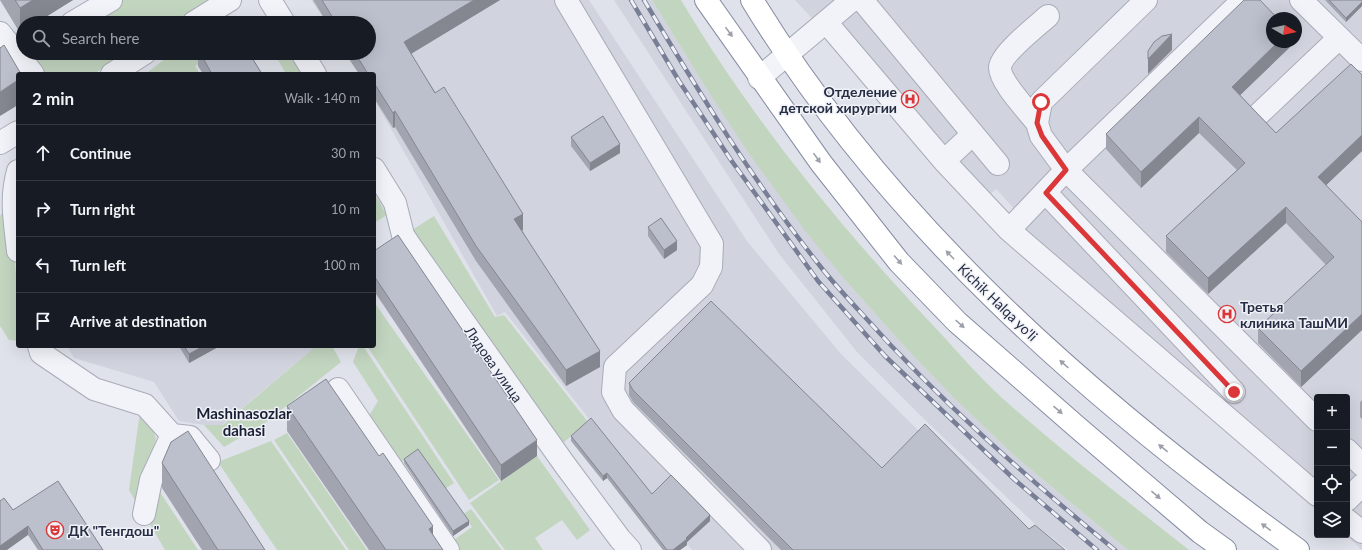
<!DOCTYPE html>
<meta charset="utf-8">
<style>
body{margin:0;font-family:Lato,sans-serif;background:#242831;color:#f1f3f6}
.controls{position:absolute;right:12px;bottom:12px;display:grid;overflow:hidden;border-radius:4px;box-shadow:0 4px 16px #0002}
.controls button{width:36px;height:36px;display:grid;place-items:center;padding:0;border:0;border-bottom:1px solid #363941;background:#171b24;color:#f1f3f6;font:20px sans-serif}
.compass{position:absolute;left:1266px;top:12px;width:36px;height:36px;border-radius:50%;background:#171b24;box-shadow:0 4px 16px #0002;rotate:99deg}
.stop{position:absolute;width:12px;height:12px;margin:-9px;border:3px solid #db3739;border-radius:50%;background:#fff}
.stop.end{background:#db3739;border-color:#fff;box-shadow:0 1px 4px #0008}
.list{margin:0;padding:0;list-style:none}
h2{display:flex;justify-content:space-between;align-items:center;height:52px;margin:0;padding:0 16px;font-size:17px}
h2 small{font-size:13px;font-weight:400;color:#9ea1a6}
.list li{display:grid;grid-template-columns:26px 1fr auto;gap:12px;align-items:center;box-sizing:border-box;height:56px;padding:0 16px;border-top:1px solid #363941}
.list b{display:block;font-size:15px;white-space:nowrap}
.list em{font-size:13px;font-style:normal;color:#9ea1a6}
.icon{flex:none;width:22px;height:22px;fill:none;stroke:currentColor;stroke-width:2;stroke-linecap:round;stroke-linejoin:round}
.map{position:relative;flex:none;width:1362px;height:550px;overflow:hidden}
.search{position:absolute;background:#171b24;box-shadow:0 4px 16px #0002;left:16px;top:16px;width:360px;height:44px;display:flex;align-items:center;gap:10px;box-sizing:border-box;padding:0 14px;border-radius:22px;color:#9ea1a6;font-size:15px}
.panel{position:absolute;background:#171b24;box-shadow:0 4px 16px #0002;left:16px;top:72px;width:360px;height:276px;border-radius:4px}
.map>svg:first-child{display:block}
.built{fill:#d1d4df;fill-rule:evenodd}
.green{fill:#c2d5bf}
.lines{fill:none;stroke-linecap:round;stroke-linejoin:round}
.minor-casing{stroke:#a8acb8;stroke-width:24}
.highway-casing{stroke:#858ca2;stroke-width:24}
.minor{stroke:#f2f3f8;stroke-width:22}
.highway{stroke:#fff;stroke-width:22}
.rail-casing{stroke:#777e95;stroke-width:4.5}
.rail{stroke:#eff1f7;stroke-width:3;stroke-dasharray:9;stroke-linecap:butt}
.wall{fill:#a2a5b0}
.shaded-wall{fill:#848690}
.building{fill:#bcc0cd;stroke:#848690}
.oneway{fill:#9da0aa}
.route{stroke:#db3739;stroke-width:5}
.labels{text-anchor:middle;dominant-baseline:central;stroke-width:3;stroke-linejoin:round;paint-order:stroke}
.poi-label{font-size:14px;font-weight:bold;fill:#262d43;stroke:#eff1f7;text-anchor:start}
.street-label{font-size:14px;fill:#262d43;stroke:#eff1f7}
.neighbourhood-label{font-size:15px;font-weight:bold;fill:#181e33;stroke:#eff1f7}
</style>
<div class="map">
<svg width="1362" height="550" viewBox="0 0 1362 550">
<rect width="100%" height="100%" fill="#dfe2ea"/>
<path class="built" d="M311,0H589L747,241L841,354L925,437L1050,550H692L505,312L497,316L374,99V74L369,53V23H327Z
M614,0H652L708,91L846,281L904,346L953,397L1017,458L1128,550H1068L1035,524L924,419L857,352L779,254Z
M795,0H1362V550L1345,535H1347V397H1317V511L997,231L1017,212L996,189L982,201ZM1272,18H1296V42H1272Z
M67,346H316L222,425H204L179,421L154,382L74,358Z"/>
<path class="green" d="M120,0H208L172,23H84Z
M652,0H681C750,116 836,222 928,320C952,345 975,373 1001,397C1061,451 1126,500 1189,550H1128L1017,458L953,397L904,346L846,281L806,232L750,155L708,91Z
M36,53H126L94,74H41L30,57Z
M173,53H215L195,66L200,74H145Z
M274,53H289L301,74H286Z
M374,193L387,215L374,223Z
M2,213L11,219L18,297V341L9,340L0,326V216Z
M434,216L495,317L504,315L588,422L563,443L412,230Z
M374,302L499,480L469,500L367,346H374Z
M316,346H332L341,362L265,423L224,447L204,425H223Z
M359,346H363L454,483L445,489L419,451L396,466L367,419L378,401L353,362Z
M140,412L152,427L156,439L141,511L129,490Z
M287,433L367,550H349L274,440Z
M271,441L346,550H277L218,462Z
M537,456L590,530L577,540L562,520L535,538L543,550H505L470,503Z
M154,483L198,550H165L147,519Z
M471,509L502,550H456L451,542L472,527L463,514Z"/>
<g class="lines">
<defs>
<path id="minor" d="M270,0L284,23
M566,0L712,244L711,267L702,285L615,367L613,392L623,410L760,550
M862,0L998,164
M1146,0L1041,102L1037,123L1041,136L1066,170L1317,420
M1301,0L1362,60
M826,22L944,161L1009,230L1317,495
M72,23L111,0
M193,23L230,0
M0,33L33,74
M302,53L315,74
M112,74L145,53
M759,78L852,0
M1260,113L1339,38
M1037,123C1028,111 999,81 1000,67C1002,53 1037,26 1048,16
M0,143L18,132
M944,161L973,134
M374,169L395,203L403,235L411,247L565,465L620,539L630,550
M18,171C10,199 15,222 18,251
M1046,193L1234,392
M1009,230L1066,170L1243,0
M39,346L41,353L94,389L145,405L172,435L190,437L209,460
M338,389L448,550
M1347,450L1362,465
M1347,500L1362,485
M144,514L151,480L172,435
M1347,520L1362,532"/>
<path id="highway" d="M706,0L821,163L899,262L957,322L1077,427L1200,532L1225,550
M752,0C888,223 1088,398 1298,550"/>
</defs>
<use href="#minor" class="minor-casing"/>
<use href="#highway" class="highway-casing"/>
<use href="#minor" class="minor"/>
<use href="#highway" class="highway"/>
<defs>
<path id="rail" d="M631,0L679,81L731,160L818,281L885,356L1015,480L1097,550
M644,0C700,94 756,186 824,271C837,287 850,301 863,315C940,401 1026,477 1115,550"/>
</defs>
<use href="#rail" class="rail-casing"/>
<use href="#rail" class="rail"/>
</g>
<path class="wall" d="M0,0H73L20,33Z
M313,0H500L411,54L523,230H522L600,367L566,386L476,261L395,127L393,128L374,98V74H359L345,53H369V23H327Z
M1325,0H1362V6L1346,22Z
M1290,42V47L1240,95L1276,133L1362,75V151L1326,185L1362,222V330L1301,387L1258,343V328L1326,265L1286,223L1208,294L1166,252V236L1237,170L1199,133L1141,188L1106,149V134Z
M198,53H249L262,74H203L198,66Z
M571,137L620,153L590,171L571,146Z
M648,227L677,250L664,259L648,236Z
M374,251L537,456L501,481L374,291Z
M179,346H220L189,363Z
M629,383L882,468L1029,529L1065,550H781L633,402L629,395Z
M1362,400V419L1360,417V402Z
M287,406L433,535L443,550H369L287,431Z
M571,436L652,494L710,521L687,542V545L680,550H663L607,478L603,481L571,441Z
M404,459L469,525L453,536L404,463Z
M162,463L265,550H202L162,488Z
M13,510L103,550H38L28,535Z"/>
<path class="shaded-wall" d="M33,0H73L36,23H23V31L20,33V8Z
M474,0H500L404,58V42Z
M1362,2V6L1346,22V18Z
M1172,34V50L1148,74V59Z
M1278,42H1290V47L1232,103V87Z
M18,80V105L0,116V92Z
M395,111V127L393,128V113Z
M1199,117V133L1141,188V172Z
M1362,135V151L1318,193V177Z
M620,144V153L590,171V163Z
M1286,207V223L1208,294V278Z
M523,214V230L514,235V219Z
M677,241V250L664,259V250Z
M1362,314V330L1301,387V371Z
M204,346H220L189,363V354Z
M600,351V367L566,386V370Z
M537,440V456L501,481V465Z
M607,473V478L603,481V476Z
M710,515V521L687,542V545L680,550H673Z
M469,521V525L453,536V531Z
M28,526V535L7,550H0V546Z
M433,526V550L429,529Z"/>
<path class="building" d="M15,0H33L20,8Z
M322,0H474L404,42L435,93L444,87L523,214L514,219L600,351L566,370L476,246L395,111L393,113L374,83V74H368L355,53H369V23H336Z
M1244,0H1260L1277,18H1272V42H1278L1232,87L1276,133L1351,64L1362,75V135L1318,177L1362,222V314L1301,371L1258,328L1334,257L1286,207L1208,278L1166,236L1245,163L1199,117L1141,172L1106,134Z
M1329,0H1362V2L1346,18Z
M1172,34L1148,59V51L1154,42L1162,36Z
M4,45L21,74H18V80L0,92V48Z
M200,53H249L262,74H212Z
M603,116L620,144L590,163L571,137Z
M661,218L677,241L664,250L648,227Z
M398,235L537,440L501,465L374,276V251Z
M711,301L882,468L925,424L1029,529L1035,525L1065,550H793L633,390L629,383Z
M184,346H204L189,354Z
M326,379L379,456L383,453L433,526L429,529L443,550H386L287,406Z
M591,418L652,494L671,475L710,515L686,538L687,539L673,550H667L607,473L603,476L571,436Z
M188,431L265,550H218L162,463L171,442Z
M418,449L469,521L453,531L404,459Z
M58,481L103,550H43L28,526L0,546V501L4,498L13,510Z"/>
<defs><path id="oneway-solid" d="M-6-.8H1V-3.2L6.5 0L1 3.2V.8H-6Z"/></defs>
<g class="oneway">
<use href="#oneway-solid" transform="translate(729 32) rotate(54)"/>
<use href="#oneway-solid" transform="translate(817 158) rotate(54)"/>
<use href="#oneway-solid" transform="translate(950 255) rotate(-134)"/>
<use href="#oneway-solid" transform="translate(898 260) rotate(49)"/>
<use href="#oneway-solid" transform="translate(960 324) rotate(42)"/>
<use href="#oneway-solid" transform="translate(1064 364) rotate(-138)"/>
<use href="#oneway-solid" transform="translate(1058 410) rotate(41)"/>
<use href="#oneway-solid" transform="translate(1163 448) rotate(-141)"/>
<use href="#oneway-solid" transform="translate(1156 495) rotate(40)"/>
<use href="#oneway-solid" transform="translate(1266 527) rotate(-144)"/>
</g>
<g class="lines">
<path class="route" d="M1041,102L1037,123L1042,136L1066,170L1046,193L1234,392"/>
</g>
<defs>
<symbol id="hospital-ring" viewBox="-11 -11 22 22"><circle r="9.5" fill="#eff1f7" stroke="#db3739" stroke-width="1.5"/><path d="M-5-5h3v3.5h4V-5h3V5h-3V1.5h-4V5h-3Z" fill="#db3739"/></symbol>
<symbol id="theatre-ring" viewBox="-11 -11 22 22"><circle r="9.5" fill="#eff1f7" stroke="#db3739" stroke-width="1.5"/><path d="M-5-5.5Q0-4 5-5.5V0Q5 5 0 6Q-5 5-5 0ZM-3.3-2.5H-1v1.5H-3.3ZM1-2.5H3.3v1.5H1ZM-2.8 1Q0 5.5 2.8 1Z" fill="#db3739"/></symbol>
</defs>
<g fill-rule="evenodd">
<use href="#hospital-ring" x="900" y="89" width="20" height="20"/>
<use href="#hospital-ring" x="1217" y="304" width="20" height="20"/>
<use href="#theatre-ring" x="45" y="520" width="20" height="20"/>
</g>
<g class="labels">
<g class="poi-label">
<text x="897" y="91" text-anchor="end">Отделение<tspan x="897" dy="16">детской хирургии</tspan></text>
<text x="1240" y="306">Третья<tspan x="1240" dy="16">клиника ТашМИ</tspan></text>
<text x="68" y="530">ДК "Тенгдош"</text>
</g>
<g class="street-label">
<text transform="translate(998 302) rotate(44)">Kichik Halqa yo'li</text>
<text transform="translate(494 364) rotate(55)">Лядова улица</text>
</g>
<g class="neighbourhood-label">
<text x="244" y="413">Mashinasozlar<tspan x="244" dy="17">dahasi</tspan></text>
</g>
</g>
</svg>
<div class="controls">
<button>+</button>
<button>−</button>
<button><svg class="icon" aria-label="locate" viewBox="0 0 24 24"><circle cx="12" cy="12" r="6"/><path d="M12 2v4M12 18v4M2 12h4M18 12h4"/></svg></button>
<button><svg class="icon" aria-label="layers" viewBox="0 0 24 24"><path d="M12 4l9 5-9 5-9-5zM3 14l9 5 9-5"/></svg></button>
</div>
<svg class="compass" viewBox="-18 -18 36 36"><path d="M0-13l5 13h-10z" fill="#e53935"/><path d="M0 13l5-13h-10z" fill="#9ea1a6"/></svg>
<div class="stop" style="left:1041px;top:102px"></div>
<div class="stop end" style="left:1234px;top:392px"></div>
<div class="search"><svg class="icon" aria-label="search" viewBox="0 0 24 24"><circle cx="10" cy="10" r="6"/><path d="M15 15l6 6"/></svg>Search here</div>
<section class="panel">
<h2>2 min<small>Walk · 140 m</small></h2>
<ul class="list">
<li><svg class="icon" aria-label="ahead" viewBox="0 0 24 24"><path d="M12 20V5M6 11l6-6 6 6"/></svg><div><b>Continue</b></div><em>30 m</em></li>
<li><svg class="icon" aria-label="right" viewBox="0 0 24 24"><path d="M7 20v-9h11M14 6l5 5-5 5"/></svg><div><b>Turn right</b></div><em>10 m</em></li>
<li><svg class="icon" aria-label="left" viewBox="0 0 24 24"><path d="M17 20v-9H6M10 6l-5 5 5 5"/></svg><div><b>Turn left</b></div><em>100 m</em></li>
<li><svg class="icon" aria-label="arrive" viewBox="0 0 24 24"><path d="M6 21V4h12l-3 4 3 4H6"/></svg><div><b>Arrive at destination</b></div></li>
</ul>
</section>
</div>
